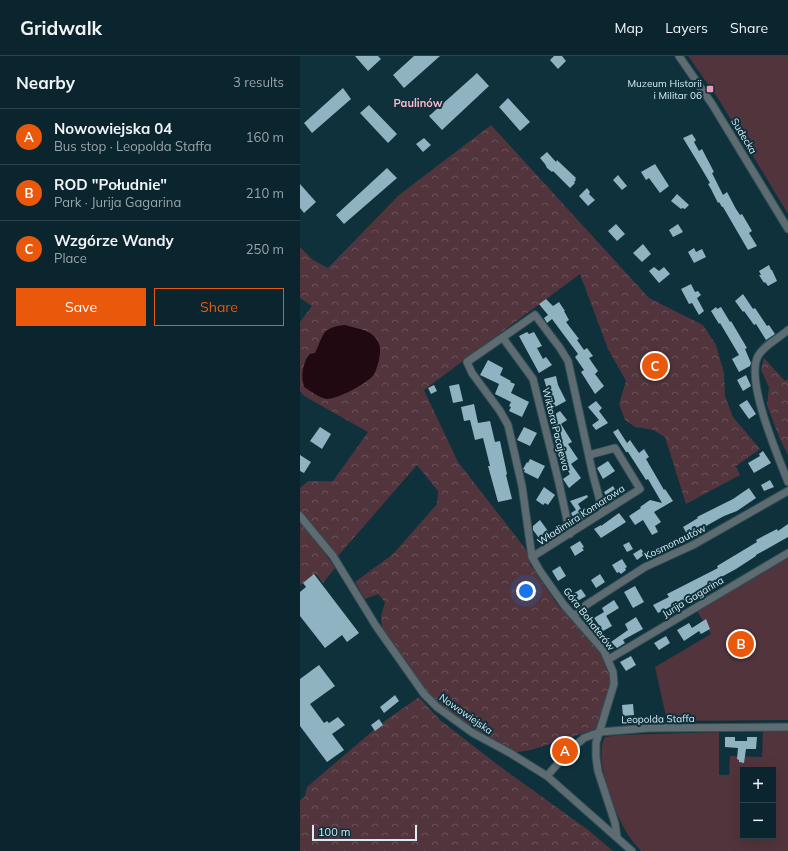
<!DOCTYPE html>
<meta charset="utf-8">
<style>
body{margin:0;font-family:Mulish,sans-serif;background:#132d35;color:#f1f3f6}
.controls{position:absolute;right:12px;bottom:12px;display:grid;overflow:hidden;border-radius:0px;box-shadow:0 4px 16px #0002}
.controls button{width:36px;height:36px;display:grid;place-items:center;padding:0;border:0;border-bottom:1px solid #2a4249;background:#0a252d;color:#f1f3f6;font:20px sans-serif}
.scale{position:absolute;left:12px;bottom:10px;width:105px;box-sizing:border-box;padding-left:4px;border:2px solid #d9ecf3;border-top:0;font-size:11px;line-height:14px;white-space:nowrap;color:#d9ecf3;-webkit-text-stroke:3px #0e313c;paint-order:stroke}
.you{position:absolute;left:226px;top:535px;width:14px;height:14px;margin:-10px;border:3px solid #fff;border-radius:50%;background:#1a73e8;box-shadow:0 0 0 6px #1a73e833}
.badge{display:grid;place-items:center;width:26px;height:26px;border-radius:50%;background:#ea580c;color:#fff;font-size:13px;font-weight:700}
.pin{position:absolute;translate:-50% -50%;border:2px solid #fff;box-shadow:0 1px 4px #0006}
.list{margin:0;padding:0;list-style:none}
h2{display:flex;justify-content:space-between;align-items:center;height:52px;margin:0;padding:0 16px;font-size:17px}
h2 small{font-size:13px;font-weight:400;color:#99a5aa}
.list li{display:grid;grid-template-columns:26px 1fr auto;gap:12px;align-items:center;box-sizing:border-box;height:56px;padding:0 16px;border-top:1px solid #2a4249}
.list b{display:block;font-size:15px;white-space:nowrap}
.list p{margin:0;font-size:13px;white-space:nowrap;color:#99a5aa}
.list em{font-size:13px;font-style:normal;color:#99a5aa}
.actions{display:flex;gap:8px;padding:12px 16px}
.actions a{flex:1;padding:9px 0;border:1px solid #ea580c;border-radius:0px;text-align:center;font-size:14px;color:#ea580c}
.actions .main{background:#ea580c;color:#fff}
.map{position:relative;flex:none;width:488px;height:795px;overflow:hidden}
header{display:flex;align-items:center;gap:24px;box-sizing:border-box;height:56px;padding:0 20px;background:#0a252d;border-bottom:1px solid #2a4249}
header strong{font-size:19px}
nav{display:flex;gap:22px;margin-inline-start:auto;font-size:14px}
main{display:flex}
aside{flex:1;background:#0a252d}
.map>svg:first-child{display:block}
.forest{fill:url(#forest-crowns);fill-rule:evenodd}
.garden{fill:#51343c;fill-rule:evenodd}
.water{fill:#210911}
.building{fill:#8fb3c1}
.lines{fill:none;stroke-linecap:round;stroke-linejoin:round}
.minor-casing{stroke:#2e4f59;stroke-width:9}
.minor{stroke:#5e6c71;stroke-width:7}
.poi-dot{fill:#f19ab3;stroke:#0e313c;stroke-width:1.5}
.labels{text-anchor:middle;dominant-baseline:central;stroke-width:4;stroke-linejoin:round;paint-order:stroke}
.poi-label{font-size:10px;fill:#d9ecf3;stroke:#0e313c;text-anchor:end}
.street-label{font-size:10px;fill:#d9ecf3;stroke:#0e313c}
.neighbourhood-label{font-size:11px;font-weight:bold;fill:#fab7c9;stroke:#0e313c}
</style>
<header>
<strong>Gridwalk</strong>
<nav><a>Map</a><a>Layers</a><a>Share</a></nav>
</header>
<main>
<aside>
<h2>Nearby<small>3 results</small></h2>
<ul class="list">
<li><span class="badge">A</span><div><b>Nowowiejska 04</b><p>Bus stop · Leopolda Staffa</p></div><em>160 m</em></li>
<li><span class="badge">B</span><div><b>ROD &quot;Południe&quot;</b><p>Park · Jurija Gagarina</p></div><em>210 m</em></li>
<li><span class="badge">C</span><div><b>Wzgórze Wandy</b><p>Place</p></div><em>250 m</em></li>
</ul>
<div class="actions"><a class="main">Save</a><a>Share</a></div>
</aside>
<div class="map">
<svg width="488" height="795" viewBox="0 0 488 795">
<defs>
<pattern id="forest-crowns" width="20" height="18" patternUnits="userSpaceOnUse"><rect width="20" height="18" fill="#51343c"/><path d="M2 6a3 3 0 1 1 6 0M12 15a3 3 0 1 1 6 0" fill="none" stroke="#695259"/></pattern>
</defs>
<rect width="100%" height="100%" fill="#0e313c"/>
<path class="forest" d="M191,69L349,242L403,269L416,289L424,317L425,340L433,361L460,393L436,410L440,419L386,448L365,381L353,374L335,371L325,364L319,348L326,325L308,293L280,218L124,334L158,406L232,501L230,508L260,552L274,560L299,589L314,616L300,676L290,675L231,694L210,697L137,651L125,635L82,572L81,560L85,546L78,538L65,543L55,526L93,498L137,448L138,435L117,409L38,500L0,456V432L8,425H33L68,376L4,340L0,335V266L12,250L0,242V191L13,204L28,212L99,139ZM45,269L67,275L72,278L4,305L10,298L15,297L19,290L20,284Z
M464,302L485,325L488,323V399L479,381L467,349L469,331L461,314Z
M0,464L14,481L35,512L23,527L16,518L0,529Z
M119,641L140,664L198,709L287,773L313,795H0V745L5,740L7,731L82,667Z"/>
<path class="garden" d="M388,0H488V158L419,44Z
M488,502V664L367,665L355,611L411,578L397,555Z
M488,674V795H341C338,791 334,788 331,783C317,765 292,702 305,681L319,679L419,676V719H429L430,700L462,701L463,675ZM443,714H473V780H443Z"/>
<path class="water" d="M45,269C53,272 64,273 71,278C83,286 81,299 77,311C76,314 75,317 73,320C65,328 38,343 27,343C19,342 11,335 4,331C1,319 2,308 10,298L15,297C25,278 20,272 45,269Z"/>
<path class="building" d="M55,0H78L81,3L68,15Z
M114,0H140L104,32L93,19Z
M254,0H262L266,5L258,13L250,4Z
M177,17L189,30L142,74L129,60Z
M43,32L51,43L12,77L4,67Z
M208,42L230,66L220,75L199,51Z
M69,49L97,78L88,87L60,57Z
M392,78L396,84L394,86L399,95L402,93L414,116L412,117L423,139L427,136L436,153L440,159L442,158L452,175L449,177L457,190L448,194L423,151H422L419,146L418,147L411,133L408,128L410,127L400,110L402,108L400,110L383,82Z
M124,82L131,89L123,96L116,88Z
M247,96L256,106L257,104L276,122L275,123L276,124L274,126L275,127L270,132L253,115L252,116L247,112L245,108L240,102Z
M355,108L369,130L360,137L349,122L346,124L341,116Z
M87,112L97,122L44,168L36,159Z
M318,119L327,130L322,134L313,124Z
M0,128L16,146L4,157L0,152Z
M287,132L290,136L289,138L295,144L288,150L279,140Z
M377,138L389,149L385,153L382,152L381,153L371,145Z
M316,168L325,178L317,185L308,175Z
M378,168L383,176L373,181L369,174Z
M343,188L351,198L342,206L333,197Z
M394,192L396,196L402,193L406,201L394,207L388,196Z
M469,209L471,214H472L477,225L468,230L465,226L464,227L459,219H461L459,215Z
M354,211L359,215L364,211L370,218L359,227L349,215Z
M391,228L395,236L398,235L401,239L397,242L404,255L399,259L392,247L389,248L381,233Z
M443,238L453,253L455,252L467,270L469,269L475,278L466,284L456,268L454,269L444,255L443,256L435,245Z
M246,243L253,250L259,246L265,255H264L269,264L266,266L279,283L277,284L284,294L287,292L293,300L289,302L298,315L295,318L304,330L295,338L281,316L284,314L275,301L278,298L252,263L247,267L244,262L248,259L239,248Z
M416,251L417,253L421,251L430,266L431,265L447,292L445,293L451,307L450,310L439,316L432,303L439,299L420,267L419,268L411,255Z
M227,276L229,278L234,276L242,290L237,292L243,303L246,301L252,309L239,317L219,280Z
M188,304L203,312L200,319L211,325L210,326L215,328L211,337L229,346L222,361L209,355L211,351L209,350L211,346L195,338L199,328L180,319Z
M446,319L451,330L443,335L437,324Z
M256,320L258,329L266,345L255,351L251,346L250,347L245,339L248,337L244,323Z
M159,328L163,345L153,347L149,330Z
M134,329L137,335L131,338L128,332Z
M447,344L456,358L449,363L439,349Z
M296,345L302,352L299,355L308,367L296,374L292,369L299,364L288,351Z
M174,348L178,367L190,365L195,386L200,385L207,418L206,419L212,443L198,446L188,410H190L183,382L175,384L170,364L164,365L161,351Z
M260,355L267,364L261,368L272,386L268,388L278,403L271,408L281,422L269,432L263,423L270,418L258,401L262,399L254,384L252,380L257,377L249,362Z
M20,371L31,378L22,393L10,385Z
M224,371L237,377L230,390L217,384Z
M318,373L327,387L330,384L339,397L344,393L349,401L346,403L364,434L365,433L373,445L354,456L361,466L355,470L358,476L352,479L343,464L335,469L329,460L341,452L340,451L350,444L362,447L348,423L346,424L328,396H326L313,376Z
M463,395L471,407L454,417L448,407L460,400L459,398Z
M0,399L11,406L4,417L0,415Z
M230,403L245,410L238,423L224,416L225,414L223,413L227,406L228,407Z
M308,405L315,415L303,423L297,412Z
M470,424L474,431L464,435L461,429Z
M313,430L319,440L310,446L304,436Z
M244,431L255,439L248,449L245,447L243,449L236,444Z
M449,432L456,442L437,455L424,460L388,480L383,471L398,462L397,461L433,443Z
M287,439L288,441L278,448L286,461L276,467L271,457L276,454L270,445Z
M319,457L326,466L301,482L294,473L301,469V470Z
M240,464L248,475L239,482L233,474V470Z
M488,468V481L456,499V500L436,513L414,525L415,526L396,536L397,538L358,557L353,549L369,541L367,538L418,512L417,510L457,486L456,484L477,473L478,475Z
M280,485L284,491L282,492L284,494L275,500L270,491Z
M329,486L333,493L327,496L323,489Z
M341,493L345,498L337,504L333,498Z
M322,503L327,511L325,512L326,514L321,518L319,516L317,517L312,509Z
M260,510L266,520L258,525L252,515Z
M14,518L59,577L47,586L42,579L25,592L0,560V536L6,531L3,527Z
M300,518L305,526L296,532L291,524Z
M335,530L344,546L333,552L324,536Z
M281,533L286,540L276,546L271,539Z
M314,544L319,552L306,560L302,552Z
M304,556L312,570L303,575L294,562Z
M336,561L343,573L323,584L325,587L317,592L311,586L328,574L325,568Z
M406,563L410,573L401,578L399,575L384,585L377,574L389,567L392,572Z
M366,580L370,587L359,594L354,587Z
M331,600L336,609L326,615L320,606Z
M19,609L35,630L10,648L24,667L27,665L29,667L38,661L45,669L32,678L44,694L27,706L0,670V623Z
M95,639L99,645L84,657L80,651Z
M333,648L334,659L323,660L322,649Z
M79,663L83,669L75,675L71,669Z
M425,681H435V685H447V681H457L456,693H446L444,707L439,706V704L437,703L438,692L425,691Z"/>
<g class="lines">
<defs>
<path id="minor" d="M379,0L412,48L488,173
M488,274C478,283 464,289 458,300C445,325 478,400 488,426
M203,282L233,323L259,427L270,478
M303,456L293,419L268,305L260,292L235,259L167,306L172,317L200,355L208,369L222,430L232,501L240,515L264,549L304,595L313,616L314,628L296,687V701L298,715L315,767L317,781
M0,460L33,500L76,570L124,638L137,651L173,677L210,697L247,720L332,795
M232,501L340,433L315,392L289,399
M274,560L286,549L345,511L393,489L488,435
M309,603L488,497
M247,720L268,696L284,682L300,676L349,672L488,671"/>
</defs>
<use href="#minor" class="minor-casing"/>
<use href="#minor" class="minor"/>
</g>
<rect class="poi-dot" x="406" y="29" width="8" height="8" rx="2"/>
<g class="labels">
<g class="poi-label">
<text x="402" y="27">Muzeum Historii<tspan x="402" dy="12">i Militar 06</tspan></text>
</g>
<g class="street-label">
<text transform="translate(444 80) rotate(59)">Sudecka</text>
<text transform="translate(256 373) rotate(76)">Wiktora Pacajewa</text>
<text transform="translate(281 459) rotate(-33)">Władimira Komarowa</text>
<text transform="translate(375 486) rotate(-26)">Kosmonautów</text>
<text transform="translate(393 541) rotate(-31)">Jurija Gagarina</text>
<text transform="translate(289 563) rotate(52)">Góra Bohaterów</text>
<text transform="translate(166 658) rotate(35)">Nowowiejska</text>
<text transform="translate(358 663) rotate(-1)">Leopolda Staffa</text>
</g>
<g class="neighbourhood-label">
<text x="118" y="47">Paulinów</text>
</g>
</g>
</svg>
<div class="controls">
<button>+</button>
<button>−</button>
</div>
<div class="scale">100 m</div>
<div class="you"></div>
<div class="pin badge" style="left:265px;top:695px">A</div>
<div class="pin badge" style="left:441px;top:588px">B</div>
<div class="pin badge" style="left:355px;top:310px">C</div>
</div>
</main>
